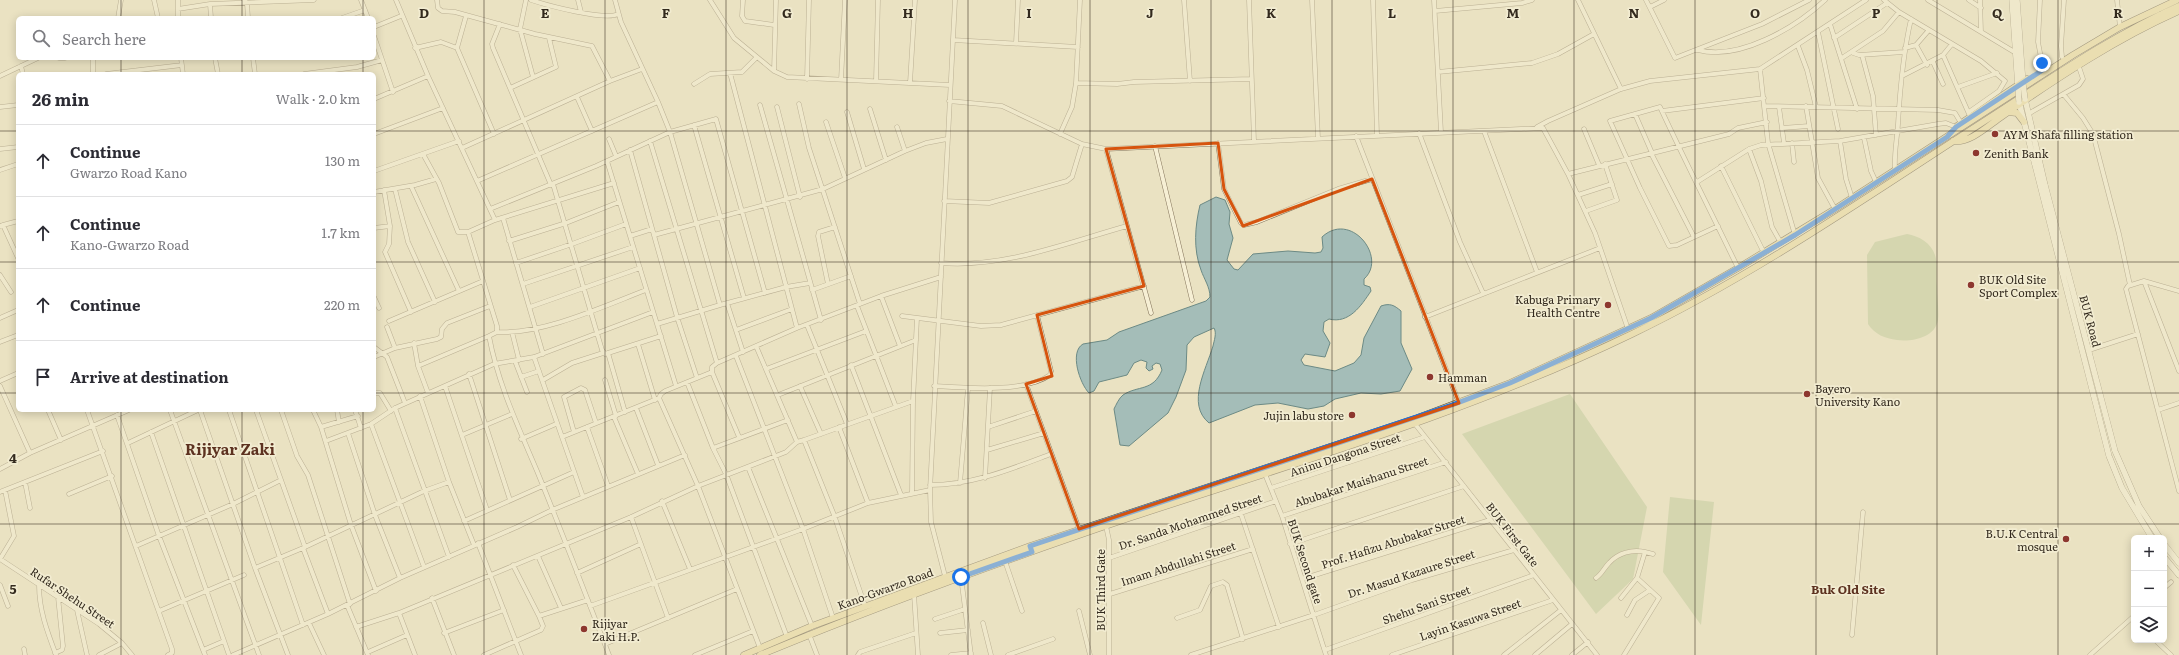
<!DOCTYPE html>
<meta charset="utf-8">
<style>
body{margin:0;font-family:Literata,serif;background:#f2f2f3;color:#2b2b33}
.controls{position:absolute;right:12px;bottom:12px;display:grid;overflow:hidden;border-radius:6px;box-shadow:0 2px 10px #0003}
.controls button{width:36px;height:36px;display:grid;place-items:center;padding:0;border:0;border-bottom:1px solid #e1e1e2;background:#fff;color:#2b2b33;font:20px sans-serif}
.stop{position:absolute;width:12px;height:12px;margin:-9px;border:3px solid #1a73e8;border-radius:50%;background:#fff}
.stop.end{background:#1a73e8;border-color:#fff;box-shadow:0 1px 4px #0008}
.list{margin:0;padding:0;list-style:none}
h2{display:flex;justify-content:space-between;align-items:center;height:52px;margin:0;padding:0 16px;font-size:17px}
h2 small{font-size:13px;font-weight:400;color:#7c7c81}
.list li{display:grid;grid-template-columns:26px 1fr auto;gap:12px;align-items:center;box-sizing:border-box;height:72px;padding:0 16px;border-top:1px solid #e1e1e2}
.list b{display:block;font-size:15px;white-space:nowrap}
.list p{margin:0;font-size:13px;white-space:nowrap;color:#7c7c81}
.list em{font-size:13px;font-style:normal;color:#7c7c81}
.icon{flex:none;width:22px;height:22px;fill:none;stroke:currentColor;stroke-width:2;stroke-linecap:round;stroke-linejoin:round}
.map{position:relative;flex:none;width:2179px;height:655px;overflow:hidden}
.search{position:absolute;background:#fff;box-shadow:0 2px 10px #0003;left:16px;top:16px;width:360px;height:44px;display:flex;align-items:center;gap:10px;box-sizing:border-box;padding:0 14px;border-radius:6px;color:#7c7c81;font-size:15px}
.panel{position:absolute;background:#fff;box-shadow:0 2px 10px #0003;left:16px;top:72px;width:360px;height:340px;border-radius:6px}
.map>svg:first-child{display:block}
.green{fill:#bdc797}
.water{fill:#a4bdb8;stroke:#6c8a85}
.lines{fill:none;stroke-linecap:round;stroke-linejoin:round}
.minor-casing{stroke:#83735a;stroke-width:5}
.secondary-casing{stroke:#64553e;stroke-width:6}
.primary-casing{stroke:#50412f;stroke-width:7}
.minor{stroke:#f6efd4;stroke-width:4}
.secondary{stroke:#f6efd4;stroke-width:5.5}
.primary{stroke:#ebda9c;stroke-width:6}
.secondary-bridge-casing{stroke:#64553e;stroke-width:6;stroke-linecap:butt}
.secondary-bridge{stroke:#f6efd4;stroke-width:5.5}
.route{stroke:#1a73e8;stroke-width:5}
.marked{fill:none;stroke:#d6540e;stroke-width:3;stroke-linejoin:round}
.grid{fill:none;stroke:#332a1e;stroke-width:1;stroke-opacity:0.55}
.poi-dot{fill:#8d372f;stroke:#f2ecd1;stroke-width:1.5}
.labels{text-anchor:middle;dominant-baseline:central;stroke-width:3.5;stroke-linejoin:round;paint-order:stroke}
.poi-label{font-size:11px;fill:#332a1e;stroke:#f2ecd1;text-anchor:start}
.street-label{font-size:11px;fill:#332a1e;stroke:#f2ecd1}
.neighbourhood-label{font-size:12px;font-weight:bold;fill:#5d3220;stroke:#f2ecd1}
.district-label{font-size:15px;font-weight:bold;fill:#5d3220;stroke:#f2ecd1}
.grid-label{font-size:13px;text-anchor:middle;font-weight:bold;fill:#332a1e;stroke:#f2ecd1;stroke-width:3.5;stroke-linejoin:round;paint-order:stroke}
</style>
<div class="map">
<svg width="2179" height="655" viewBox="0 0 2179 655">
<rect width="100%" height="100%" fill="#eae2c2"/>
<path class="green" d="M1907,234C1919,236 1931,243 1935,255C1938,264 1936,277 1937,286C1937,297 1939,310 1938,320C1935,338 1911,342 1897,340C1885,338 1875,335 1868,324L1867,255L1875,242Z
M1570,394L1647,507L1633,579L1596,614L1462,434Z
M1670,497L1714,502L1701,625L1663,572Z"/>
<path class="water" d="M1216,197L1225,200L1230,212L1229,224L1233,238L1227,260L1234,269L1238,270L1253,254L1288,251L1315,253L1321,252L1323,248L1322,237C1351,210 1388,258 1364,279V285L1370,287L1371,291C1361,306 1349,324 1329,319L1324,322L1323,331L1330,343L1325,357L1305,354L1301,360L1304,365L1335,371L1354,363L1361,355L1364,338L1381,306C1390,303 1394,305 1401,311V343L1412,369L1400,391L1381,394L1361,393L1335,399L1324,406L1308,409L1278,403L1255,405L1209,423C1186,404 1206,370 1213,346C1214,341 1217,333 1214,328L1194,337L1187,345L1186,370L1176,397L1168,413L1129,446L1120,445L1114,409C1116,405 1119,398 1123,395C1138,385 1153,392 1162,370L1160,364L1156,363L1152,366L1153,369L1149,371L1146,368L1147,362L1141,360L1134,363L1127,375L1099,382L1094,391L1089,393C1080,384 1069,352 1083,344L1107,340L1119,332L1206,301L1210,297C1210,287 1204,279 1201,270C1193,249 1195,226 1200,205Z"/>
<g class="lines">
<defs>
<path id="minor" d="M154,0L158,18
M178,0V18
M244,0L247,3L248,18
M361,0L368,18
M396,0L428,76L495,220L468,232L497,326V332L489,336C498,384 518,426 537,471C562,532 585,593 609,655
M437,0L438,8L442,11L455,12L535,34L592,46L610,81
M526,0L520,29L533,77
M531,0C546,5 605,21 618,14
M578,0L581,12
M615,0L621,22L658,102
M710,0L734,38L774,71L787,77L950,85
M743,0L742,16L745,21L774,25
M1184,0L1190,81
M1249,0L1254,141
M1312,0L1318,138
M1373,0L1377,135
M1434,0L1441,132
M1578,0L1621,89
M1646,0L1675,58L1762,24L1809,0
M1884,0L1899,12L1981,61L2005,81L1999,91L1969,112
M1928,0L2016,53
M1969,0L1981,8
M1980,0L1981,32
M2040,0L2038,42L2042,63L2047,67
M2117,0L2120,27
M210,4L211,18
M1650,7L1664,0
M178,9L210,4L314,0
M1435,11L1522,3L1532,0
M466,16L457,48L494,134
M118,18L121,0
M342,18L365,10
M500,24L492,44L493,48L551,185
M1830,24L1857,109
M374,27L401,16
M1818,32L1838,129
M374,36L393,92
M1834,38L1887,3
M953,40L1078,47
M1016,43L1018,0
M1916,45L1927,65
M1798,46L1807,70L1816,107
M415,48L441,42L457,48
M1905,48L1916,45L1929,30
M1698,50C1739,61 1795,28 1825,0
M1853,53L1859,55L1904,52
M1862,55L1873,96L1876,135
M1943,55L1969,114
M2062,57L2061,46L2064,0
M59,58H65
M93,58V74
M181,58L183,74
M215,58L218,74
M253,58L255,74
M1842,58L1883,31L1899,12
M1933,62L1943,84
M21,66L23,74
M1760,69L1768,143L1795,235
M774,71L776,0
M1438,72L1532,63L1558,54L1594,34
M730,73L797,328
M106,74L182,65
M304,74L357,67L382,60
M0,76L38,58
M1902,76L1943,55L1952,44
M807,79L809,0
M841,80L845,0
M876,81L878,0
M910,83L915,0
M1076,83L1117,84L1134,82L1252,79
M694,84L710,74L742,72L756,58
M1958,87L1997,73
M510,88L556,67L549,38
M2064,95L2083,118L2093,134L2119,234L2130,285
M577,97L592,131
M374,99L428,76
M949,101L1002,106L1082,144L1106,149L1543,128L1568,174L1595,233L1628,329
M799,104L809,148L860,304
M760,105L821,320
M1765,106L1938,110L1955,113L1961,123
M1806,106L1818,178L1835,209
M0,107L18,105
M777,107L800,197
M1779,107L1784,143
M870,109L886,160
M1662,111L1764,98
M847,112L864,169
M1635,114L1652,153
M2028,114L2079,85L2083,79L2079,67
M826,122L845,178
M694,125L744,298
M897,127L905,151
M1537,127L1548,121L1621,89L1650,81L1760,69L1866,0
M1782,128L1809,126
M1584,129L1599,165
M1484,131L1537,272
M1419,133L1460,242L1483,293
M374,134L443,108
M1060,134L1072,107L1076,83L1080,0
M1356,136L1459,403
M1864,138L1871,171L1876,182
M609,139L616,156
M650,141L717,363
M1840,141L1846,179L1852,198
M1218,143L1224,189L1241,223L1244,225L1257,222L1338,189L1372,179
M1792,143L1794,162
M1155,146L1192,300
M462,148L610,81L642,69
M0,149L18,147
M1106,149L1151,313
M1749,149L1761,181L1772,227L1781,243
M630,150L677,317L697,378
M1651,153L1694,237
M423,154L439,183L458,232H468
M607,161L676,386
M1721,166L1764,253
M0,170L18,164
M1895,170C1894,152 1897,140 1898,124C1900,88 1903,54 1911,19
M374,171L459,141
M1568,174L1729,134L1738,128L1767,122
M477,181L658,102L670,132L720,305L657,324
M1697,182L1749,149L1761,145L1840,141L1938,124L1946,123L1956,127
M553,184L602,350L605,354L608,353L625,412
M411,186L459,291
M395,189L408,242L435,302
M384,190L390,226L389,244L385,252L411,312
M374,192L415,185L436,179
M1578,195L1612,184
M944,201L989,203L1067,181L1072,177L1082,144
M490,209L596,166L670,132L716,119L765,293
M1586,211L1617,200L1605,164
M503,218L543,354
M495,220L614,183
M3,225L18,221
M0,226L3,225L18,258
M1718,226L1677,245L1669,246L1640,188L1610,121L1660,107C1685,161 1712,214 1738,268
M374,228L390,226
M654,235L823,189L905,151L926,143L947,139
M630,236L652,229
M509,241L566,223L619,202
M516,263L572,244L626,224
M941,263C1005,268 1066,243 1127,226
M0,275L11,292
M2144,281L2179,371
M523,284L633,247
M828,284L818,236L819,232L835,227
M812,290L851,276
M2179,291L2144,281L2128,286L2126,289L2179,491
M881,296L900,346
M374,297L379,308
M727,303L743,352
M720,305L786,287L810,283
M857,306L896,407
M530,307L640,268
M902,316L981,326L1001,325L1144,286
M1425,317L1600,248
M0,318L18,310
M389,321L483,281
M807,325L847,424
M387,327L395,348
M736,330L792,309
M497,332C542,335 604,306 646,290
M512,332L519,360
M0,342L18,335
M414,343L418,366L428,393
M638,344L655,400
M756,346L797,442
M374,347L387,357L405,403
M2089,350L2138,334
M608,353L661,336
M736,356L803,529L833,618
M374,357L395,348L437,339L441,337L442,329L447,323L490,306
M534,357L583,497
M515,361L527,392
M851,365L901,495
M418,366L489,336
M766,369L866,331
M712,372L739,437
M469,374L510,500
M521,377L539,371
M543,380L572,363L603,353
M605,380L616,416
M0,381L18,373
M687,382L713,448L726,474L787,637
M1026,384L1079,529
M0,386L30,453
M445,386L487,510
M800,386L821,434
M934,386C965,388 1025,393 1050,375L1051,371L1037,315
M374,393H380L391,411
M778,395L916,340
M420,396L449,482
M659,398L698,486L760,648
M395,408L449,557
M636,408L658,465
M48,410L61,440
M87,410L172,649V653L168,655
M170,410L259,655
M200,410L255,568L288,655
M229,410L303,625
M256,410L305,547
M281,410L297,456L308,475L350,604
M313,410L321,427L351,525L376,591
M337,410L339,422
M355,410L361,428
M2158,410L2179,403
M117,415L159,536L205,655
M614,417L638,474
M371,424L424,567
M1415,424L1597,655
M321,427L358,416
M587,427L608,486
M839,427L868,503
M988,427L1036,411
M151,432L229,655
M574,432L564,397L581,388L585,390L596,423
M348,433L375,515L400,578
M462,435L512,414
M562,437L659,398L661,394L665,391L712,372V367L717,363L797,328L881,296L941,277
M521,439L556,424
M804,440L913,401
M326,441L371,424L395,408L494,364L534,357L653,312
M128,443L198,410
M713,448L788,420
M987,450L1044,433
M748,467L812,626
M0,469L30,453L129,410
M1265,474L1282,516L1326,655
M985,478L990,388
M25,482L30,508
M960,483L968,388
M930,485C973,485 1011,469 1051,454
M1271,488L1425,437
M0,492L103,451
M912,493L913,401L917,318
M69,494L112,476
M662,501L690,569
M1241,514L1279,627
M1282,516L1446,462
M631,517L668,618
M464,521L574,472
M1106,526L1109,540V655
M478,543L521,655
M1290,544L1464,486
M136,546L233,504L281,480
M303,548L328,614
M1645,552L1653,554
M538,556L561,608
M1109,558L1276,501
M0,559L99,624L122,643L132,655
M0,559L14,536L5,490
M1005,561L1022,611
M513,565L539,616L588,600
M255,568L303,548L424,491L449,482L474,545
M577,573L641,544
M945,576L931,522L930,490L955,0
M961,577L971,655
M1596,578C1602,574 1604,568 1609,563C1618,553 1632,549 1645,552L1637,578L1659,598L1624,655
M1302,579L1490,520
M0,585L8,606
M39,585C39,610 47,631 56,655
M2164,588L2171,582
M914,594L918,655
M1110,594L1253,549
M432,598L454,655
M1621,598L1637,578
M347,605L368,655
M590,606L803,529L868,503L930,490
M77,610L87,655
M159,611L244,575
M1079,611L1090,655
M399,613L415,655
M1627,615L1635,600L1650,590
M1177,618L1200,610L1211,586L1223,582L1227,585L1243,639
M935,619L965,609
M309,623L324,655
M983,623L991,655
M356,627L399,613L631,517L698,486L786,452L797,442L804,440L834,515L865,606
M444,633L504,610
M940,633L968,630
M809,634L817,655
M1852,635L1863,512
M2155,640L2171,655
M605,644L737,589
M24,649L25,655
M203,650L224,641
M1325,650L1534,575
M368,652L407,635
M55,653L62,650L63,646L58,597
M99,655L122,643
M233,655L328,614L400,578L517,527L552,510L685,455
M484,655L541,630L543,626L539,616
M695,655L753,631
M858,655L860,652L916,633
M951,655L971,653
M1008,655L1053,639
M1191,655L1314,615L1412,580L1514,550
M1392,655L1553,600
M1504,655L1561,610
M1535,655L1572,624
M1572,655L1588,642
M2090,655L2134,616"/>
<path id="secondary" d="M2012,0L2018,87
M2017,0L2023,84
M2025,99L2045,185L2115,451L2139,506L2160,538
M2019,102L2109,456L2122,488L2152,538
M2164,544L2179,563
M2164,557L2179,575"/>
<path id="primary" d="M2008,112L2017,113L2024,122
M1957,126L2027,79
M1953,141C1969,144 1988,126 2001,117C2057,78 2116,39 2179,11
M744,655L812,626L1030,546L1417,418L1510,383L1651,318L1738,268L1835,209L2073,55L2120,27L2177,0
M760,655C881,605 1005,560 1129,518C1299,462 1471,412 1632,334C1755,275 1868,196 1983,122C2047,81 2109,37 2179,6"/>
</defs>
<use href="#minor" class="minor-casing"/>
<use href="#secondary" class="secondary-casing"/>
<use href="#primary" class="primary-casing"/>
<use href="#minor" class="minor"/>
<use href="#secondary" class="secondary"/>
<use href="#primary" class="primary"/>
<defs>
<path id="secondary-bridge" d="M2023,84L2025,99
M2018,87L2019,102"/>
</defs>
<use href="#secondary-bridge" class="secondary-bridge-casing"/>
<use href="#secondary-bridge" class="secondary-bridge"/>
</g>
<g class="lines">
<path class="route" d="M961,577L1032,552L1030,546L1452,405L1510,383L1651,318L1795,235L1947,137L1956,127L2047,67L2042,63"/>
</g>
<path d="M0 0H2179V655H0ZM1218,143L1224,189L1243,226L1372,179L1459,403L1079,529L1026,384L1052,376L1037,315L1144,286L1106,149Z" fill="#eae2c2" fill-opacity=".55" fill-rule="evenodd"/>
<path class="marked" d="M1218,143L1224,189L1243,226L1372,179L1459,403L1079,529L1026,384L1052,376L1037,315L1144,286L1106,149Z"/>
<path class="grid" d="M121,0V18M242,0V18M363,0V18M484,0V655M605,0V655M726,0V655M847,0V655M968,0V655M1090,0V655M1211,0V655M1332,0V655M1453,0V655M1574,0V655M1695,0V655M1816,0V655M1937,0V655M2058,0V655M121,58V74M242,58V74M363,58V74M0,131H18M374,131H2179M0,262H18M374,262H2179M0,393H18M374,393H2179M121,410V655M242,410V655M363,410V655M0,524H2179"/>
<g class="poi-dot">
<circle cx="1995" cy="134" r="4"/>
<circle cx="1976" cy="153" r="4"/>
<circle cx="1971" cy="285" r="4"/>
<circle cx="1608" cy="305" r="4"/>
<circle cx="1430" cy="377" r="4"/>
<circle cx="1807" cy="394" r="4"/>
<circle cx="1352" cy="415" r="4"/>
<circle cx="2066" cy="539" r="4"/>
<circle cx="584" cy="629" r="4"/>
</g>
<g class="labels">
<g class="poi-label">
<text x="2003" y="134">AYM Shafa filling station</text>
<text x="1984" y="153">Zenith Bank</text>
<text x="1979" y="279">BUK Old Site<tspan x="1979" dy="13">Sport Complex</tspan></text>
<text x="1600" y="299" text-anchor="end">Kabuga Primary<tspan x="1600" dy="13">Health Centre</tspan></text>
<text x="1438" y="377">Hamman</text>
<text x="1815" y="388">Bayero<tspan x="1815" dy="13">University Kano</tspan></text>
<text x="1344" y="415" text-anchor="end">Jujin labu store</text>
<text x="2058" y="533" text-anchor="end">B.U.K Central<tspan x="2058" dy="13">mosque</tspan></text>
<text x="592" y="623">Rijiyar<tspan x="592" dy="13">Zaki H.P.</tspan></text>
</g>
<g class="street-label">
<text transform="translate(2091 321) rotate(75)">BUK Road</text>
<text transform="translate(1345 454) rotate(-18)">Aninu Dangona Street</text>
<text transform="translate(1361 481) rotate(-18)">Abubakar Maishanu Street</text>
<text transform="translate(1190 521) rotate(-19)">Dr. Sanda Mohammed Street</text>
<text transform="translate(1513 534) rotate(52)">BUK First Gate</text>
<text transform="translate(1393 541) rotate(-18)">Prof. Hafizu Abubakar Street</text>
<text transform="translate(1306 561) rotate(72)">BUK Second gate</text>
<text transform="translate(1178 563) rotate(-18)">Imam Abdullahi Street</text>
<text transform="translate(1411 573) rotate(-18)">Dr. Masud Kazaure Street</text>
<text transform="translate(885 588) rotate(-20)">Kano-Gwarzo Road</text>
<text transform="translate(1100 590) rotate(-90)">BUK Third Gate</text>
<text transform="translate(73 597) rotate(34)">Rufar Shehu Street</text>
<text transform="translate(1426 604) rotate(-20)">Shehu Sani Street</text>
<text transform="translate(1470 619) rotate(-19)">Layin Kasuwa Street</text>
</g>
<g class="neighbourhood-label">
<text x="1848" y="589">Buk Old Site</text>
</g>
<g class="district-label">
<text x="230" y="448">Rijiyar Zaki</text>
</g>
</g>
<g class="grid-label">
<text x="424" y="18">D</text>
<text x="545" y="18">E</text>
<text x="666" y="18">F</text>
<text x="787" y="18">G</text>
<text x="908" y="18">H</text>
<text x="1029" y="18">I</text>
<text x="1150" y="18">J</text>
<text x="1271" y="18">K</text>
<text x="1392" y="18">L</text>
<text x="1513" y="18">M</text>
<text x="1634" y="18">N</text>
<text x="1755" y="18">O</text>
<text x="1876" y="18">P</text>
<text x="1997" y="18">Q</text>
<text x="2118" y="18">R</text>
<text x="13" y="463">4</text>
<text x="13" y="594">5</text>
</g>
</svg>
<div class="controls">
<button>+</button>
<button>−</button>
<button><svg class="icon" aria-label="layers" viewBox="0 0 24 24"><path d="M12 4l9 5-9 5-9-5zM3 14l9 5 9-5"/></svg></button>
</div>
<div class="stop" style="left:961px;top:577px"></div>
<div class="stop end" style="left:2042px;top:63px"></div>
<div class="search"><svg class="icon" aria-label="search" viewBox="0 0 24 24"><circle cx="10" cy="10" r="6"/><path d="M15 15l6 6"/></svg>Search here</div>
<section class="panel">
<h2>26 min<small>Walk · 2.0 km</small></h2>
<ul class="list">
<li><svg class="icon" aria-label="ahead" viewBox="0 0 24 24"><path d="M12 20V5M6 11l6-6 6 6"/></svg><div><b>Continue</b><p>Gwarzo Road Kano</p></div><em>130 m</em></li>
<li><svg class="icon" aria-label="ahead" viewBox="0 0 24 24"><path d="M12 20V5M6 11l6-6 6 6"/></svg><div><b>Continue</b><p>Kano-Gwarzo Road</p></div><em>1.7 km</em></li>
<li><svg class="icon" aria-label="ahead" viewBox="0 0 24 24"><path d="M12 20V5M6 11l6-6 6 6"/></svg><div><b>Continue</b></div><em>220 m</em></li>
<li><svg class="icon" aria-label="arrive" viewBox="0 0 24 24"><path d="M6 21V4h12l-3 4 3 4H6"/></svg><div><b>Arrive at destination</b></div></li>
</ul>
</section>
</div>
